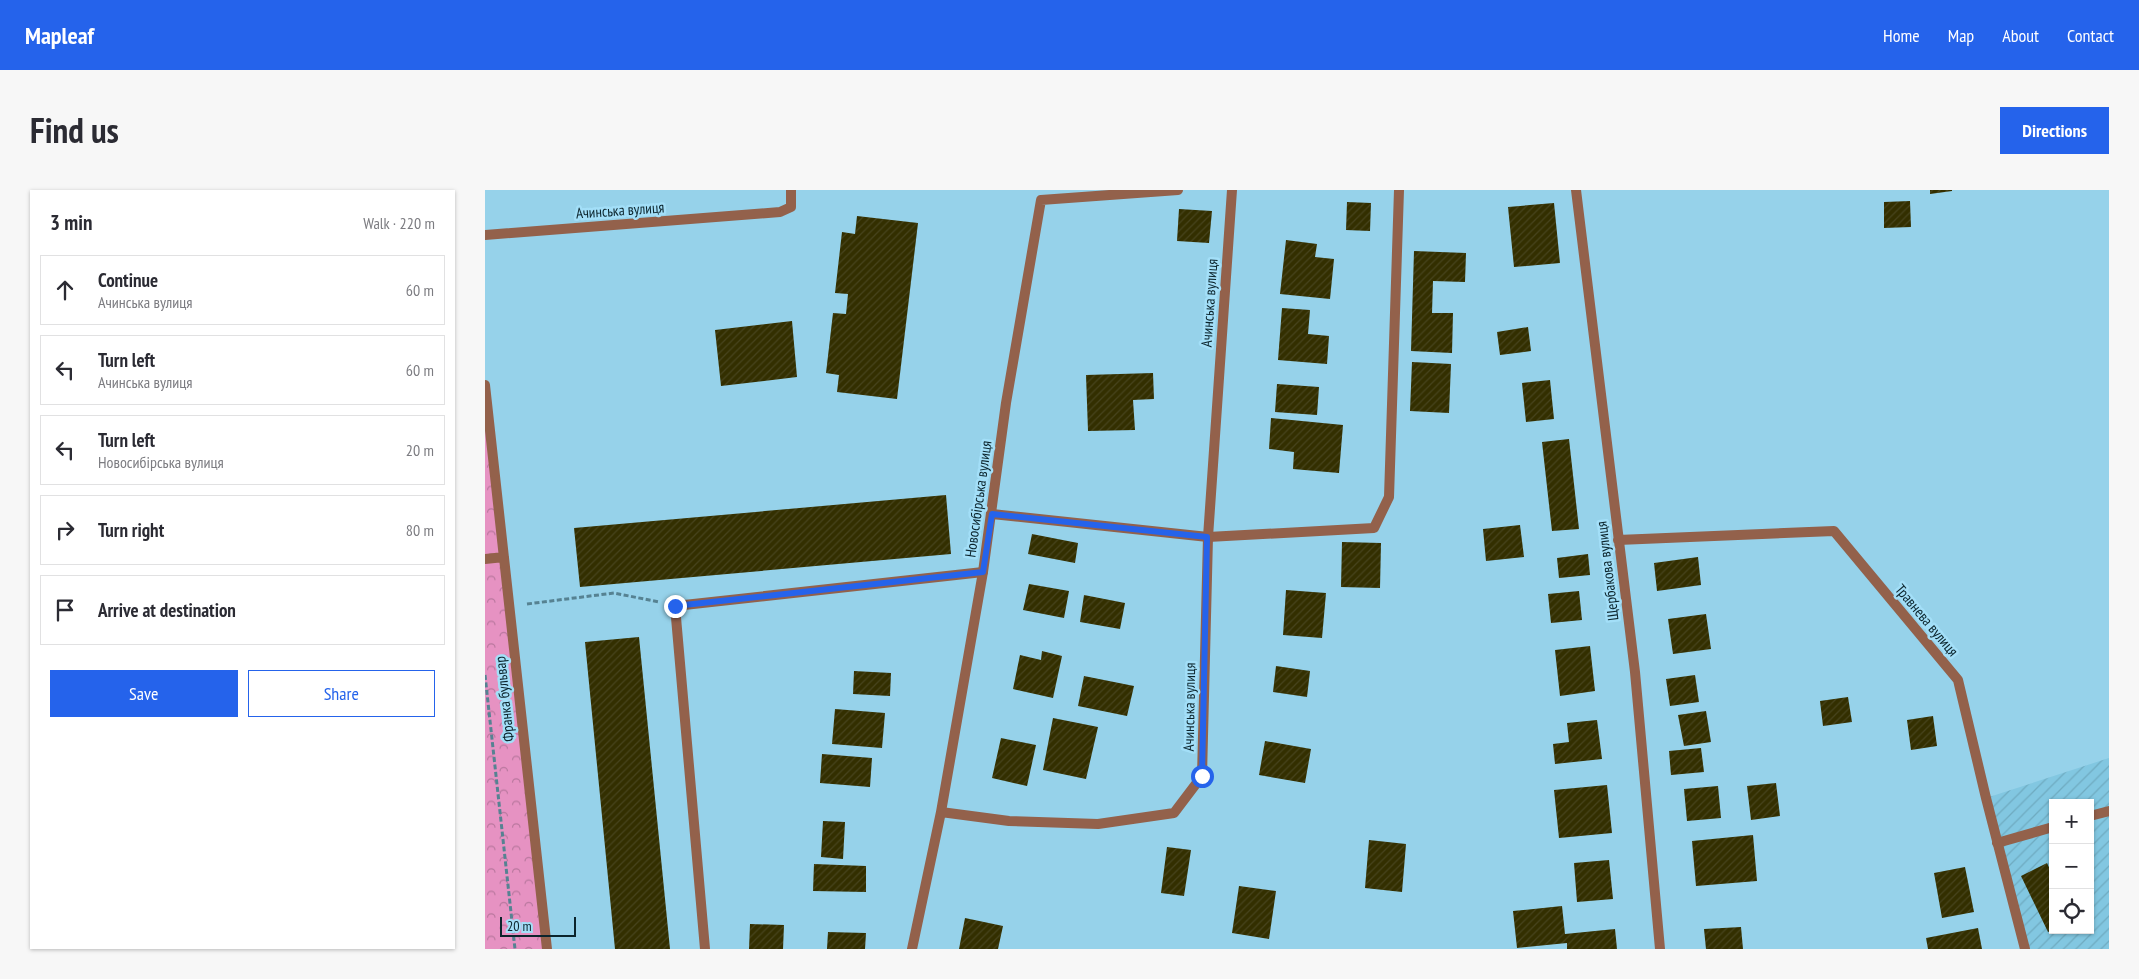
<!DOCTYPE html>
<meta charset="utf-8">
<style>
body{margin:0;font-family:"PT Sans Narrow",sans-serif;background:#f7f7f7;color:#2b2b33}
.controls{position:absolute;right:15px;bottom:15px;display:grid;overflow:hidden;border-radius:0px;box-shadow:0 1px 4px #0004}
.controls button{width:45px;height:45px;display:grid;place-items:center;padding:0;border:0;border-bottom:1px solid #e1e1e2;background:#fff;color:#2b2b33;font:25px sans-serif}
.scale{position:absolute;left:15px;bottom:12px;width:76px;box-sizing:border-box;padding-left:5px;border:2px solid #0b242c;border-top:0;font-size:14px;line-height:18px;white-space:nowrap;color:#0b242c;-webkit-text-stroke:4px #a3dff8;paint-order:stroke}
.stop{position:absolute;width:15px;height:15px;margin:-11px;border:4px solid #2563eb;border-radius:50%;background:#fff}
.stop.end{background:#2563eb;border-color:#fff;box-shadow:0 1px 5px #0008}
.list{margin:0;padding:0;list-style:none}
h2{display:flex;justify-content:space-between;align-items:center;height:65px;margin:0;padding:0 20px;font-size:21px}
h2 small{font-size:16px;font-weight:400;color:#7c7c81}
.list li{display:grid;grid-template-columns:32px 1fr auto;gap:15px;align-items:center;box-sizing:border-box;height:70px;margin:0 10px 10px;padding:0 10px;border:1px solid #e1e1e2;border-radius:0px}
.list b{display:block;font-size:19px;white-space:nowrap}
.list p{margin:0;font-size:16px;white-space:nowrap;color:#7c7c81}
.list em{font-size:16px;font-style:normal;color:#7c7c81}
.actions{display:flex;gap:10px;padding:15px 20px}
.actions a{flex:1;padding:11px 0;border:1px solid #2563eb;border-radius:0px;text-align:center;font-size:18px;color:#2563eb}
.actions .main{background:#2563eb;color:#fff}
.icon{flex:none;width:28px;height:28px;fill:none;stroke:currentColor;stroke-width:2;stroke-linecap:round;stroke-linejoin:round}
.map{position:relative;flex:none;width:1624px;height:759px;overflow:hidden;border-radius:0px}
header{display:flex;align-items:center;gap:30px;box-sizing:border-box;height:70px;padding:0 25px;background:#2563eb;color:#fff}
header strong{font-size:24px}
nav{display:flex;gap:28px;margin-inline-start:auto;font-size:18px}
.intro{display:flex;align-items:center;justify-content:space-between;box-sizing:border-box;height:120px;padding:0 30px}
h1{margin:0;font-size:35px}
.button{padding:12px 22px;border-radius:0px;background:#2563eb;color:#fff;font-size:18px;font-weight:700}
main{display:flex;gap:30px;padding:0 30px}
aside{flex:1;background:#fff;border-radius:0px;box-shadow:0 1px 4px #0004}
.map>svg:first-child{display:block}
.industrial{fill:url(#industrial-furrows);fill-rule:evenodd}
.forest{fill:url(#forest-crowns)}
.building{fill:url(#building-hatch)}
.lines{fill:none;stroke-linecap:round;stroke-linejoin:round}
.path{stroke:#568292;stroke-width:3;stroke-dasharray:5 2.5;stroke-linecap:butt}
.service{stroke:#93614b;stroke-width:10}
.minor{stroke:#93614b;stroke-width:10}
.route{stroke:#2563eb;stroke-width:6}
.labels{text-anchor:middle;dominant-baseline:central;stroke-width:5;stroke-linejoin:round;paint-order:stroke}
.street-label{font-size:15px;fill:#0b242c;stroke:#a3dff8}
</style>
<header>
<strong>Mapleaf</strong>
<nav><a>Home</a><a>Map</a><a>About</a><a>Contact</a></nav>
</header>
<div class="intro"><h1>Find us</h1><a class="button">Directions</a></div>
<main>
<aside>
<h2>3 min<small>Walk · 220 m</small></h2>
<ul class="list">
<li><svg class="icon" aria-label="ahead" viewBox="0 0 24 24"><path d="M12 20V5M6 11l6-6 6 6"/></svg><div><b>Continue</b><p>Ачинська вулиця</p></div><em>60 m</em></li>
<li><svg class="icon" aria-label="left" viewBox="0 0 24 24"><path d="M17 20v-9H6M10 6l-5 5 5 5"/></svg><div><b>Turn left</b><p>Ачинська вулиця</p></div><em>60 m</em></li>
<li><svg class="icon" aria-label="left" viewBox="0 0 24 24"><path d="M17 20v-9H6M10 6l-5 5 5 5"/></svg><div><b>Turn left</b><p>Новосибірська вулиця</p></div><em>20 m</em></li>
<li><svg class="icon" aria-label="right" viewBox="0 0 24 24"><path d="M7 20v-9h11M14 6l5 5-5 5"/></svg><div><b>Turn right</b></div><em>80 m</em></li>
<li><svg class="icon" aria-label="arrive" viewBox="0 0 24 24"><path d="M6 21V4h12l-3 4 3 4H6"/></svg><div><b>Arrive at destination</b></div></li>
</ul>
<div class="actions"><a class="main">Save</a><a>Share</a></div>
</aside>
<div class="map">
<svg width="1624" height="759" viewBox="0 0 1624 759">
<defs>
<pattern id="industrial-furrows" width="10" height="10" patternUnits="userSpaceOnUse" patternTransform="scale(1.25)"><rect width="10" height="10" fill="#82c7e1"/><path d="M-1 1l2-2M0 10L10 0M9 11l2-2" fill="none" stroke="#6fabc1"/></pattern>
<pattern id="forest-crowns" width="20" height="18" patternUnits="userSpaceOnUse" patternTransform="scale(1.25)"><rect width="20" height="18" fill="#e692c2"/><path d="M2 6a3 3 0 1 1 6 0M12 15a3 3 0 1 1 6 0" fill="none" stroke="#b9779e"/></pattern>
<pattern id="building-hatch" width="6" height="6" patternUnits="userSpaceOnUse" patternTransform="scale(1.25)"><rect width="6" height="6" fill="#332f00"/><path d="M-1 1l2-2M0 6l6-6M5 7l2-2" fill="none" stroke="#47441d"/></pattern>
</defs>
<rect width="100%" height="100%" fill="#96d2ea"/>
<path class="industrial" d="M1624,568V759H1540L1501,608ZM1568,613H1605V740H1568Z"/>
<path class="forest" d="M0,196L62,759H0Z"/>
<path class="building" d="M1445,0H1467V1L1445,4Z
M1425,11L1426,37L1399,38V12Z
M862,12L886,13L885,41L861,40Z
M1069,13L1075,73L1029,77L1023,17Z
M694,19L727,21L724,53L692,51Z
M372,26L433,33L412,209L352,202L354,185L341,183L348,123L361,124L363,104L350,103L357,42L370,44Z
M801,50L832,54L830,67L849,69L845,109L795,104Z
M929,61L981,63L980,92L948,91L947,123H968L967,163L926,161Z
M797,118L825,120L823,144L844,146L842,174L793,170Z
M307,131L312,187L236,196L230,140Z
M1043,137L1046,161L1015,165L1012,142Z
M927,172L966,174L964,223L925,221Z
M668,183L669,209L648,210L650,240L603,241L601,185Z
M1065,190L1069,229L1041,232L1037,193Z
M792,194L834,197L832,225L790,222Z
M786,228L858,235L854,283L808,279L809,262L784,259Z
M1084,249L1094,339L1067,341L1057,252Z
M461,305L466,364L95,397L89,338Z
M1035,335L1039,367L1001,371L998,339Z
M547,344L593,353L590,373L543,364Z
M857,352L896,353L895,398L856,397Z
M1103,364L1105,385L1074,388L1072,368Z
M1213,367L1216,395L1172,401L1169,373Z
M544,394L584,401L579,428L538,420Z
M801,400L841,403L837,448L798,445Z
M1094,401L1097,430L1066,433L1063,404Z
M599,405L640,413L635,439L595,432Z
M1221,424L1226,459L1188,464L1183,429Z
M154,447L185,759H130L100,452Z
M1105,456L1110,501L1075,506L1070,460Z
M557,461L577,466L568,508L528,499L535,465L556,470Z
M791,476L825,481L822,507L788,502Z
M369,481L406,483L405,506L368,504Z
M1210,485L1214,512L1185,516L1181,489Z
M599,486L649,496L642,526L593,516Z
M1363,507L1367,532L1338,536L1335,511Z
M350,519L400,523L397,558L347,554Z
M1221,521L1226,552L1199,556L1193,525Z
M1448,526L1452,556L1426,560L1422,530Z
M568,528L613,537L601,589L558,580Z
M1112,530L1117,569L1070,574L1068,554L1084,552L1082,533Z
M516,548L551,555L542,596L507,588Z
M780,551L826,559L820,593L774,585Z
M1216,558L1219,582L1186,585L1184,561Z
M337,564L387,568L385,597L335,593Z
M1291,593L1295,626L1266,630L1262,596Z
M1122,595L1127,643L1074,648L1069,600Z
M1233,596L1236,628L1202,631L1199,599Z
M338,631L360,632L358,669L336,667Z
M1268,645L1272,691L1211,696L1207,651Z
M884,650L921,654L917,702L880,698Z
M682,657L706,660L699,706L676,703Z
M1124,670L1128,709L1092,712L1089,673Z
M1562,673L1568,686V740L1563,742L1536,686Z
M329,674L381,676V702L328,701Z
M1480,677L1489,722L1457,728L1449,683Z
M754,696L791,701L784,749L747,743Z
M1077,716L1080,744L1130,739L1132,759H1082V753L1032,758L1028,721Z
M480,728L518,736L513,759H474Z
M265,734L299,735L298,759H264Z
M1256,737L1258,759H1221L1219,739Z
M1493,738L1497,759H1443L1441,748Z
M343,742L381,743L380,759H342Z"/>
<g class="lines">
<path class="path" d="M42,414L129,403L174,412
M0,485L30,759"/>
<path class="service" d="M507,324L723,347L889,338L904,307L914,0
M1605,626L1624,621
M1512,653L1568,637
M220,759L190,416L498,382"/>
<path class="minor" d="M1091,0L1150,482L1175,759
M0,45L295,22L306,17V0
M0,195L62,759
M1133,350L1349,341L1473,490L1501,608L1540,759
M0,369L19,367
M456,622L524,631L613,634L689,623L717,586L723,347L747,0
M427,759L456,622L498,382L521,213L556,10L693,0"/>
</g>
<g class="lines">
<path class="route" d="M190,416L498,382L507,324L722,347L717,586"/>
</g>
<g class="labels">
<g class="street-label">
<text transform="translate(135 20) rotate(-4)">Ачинська вулиця</text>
<text transform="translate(724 113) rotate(-86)">Ачинська вулиця</text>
<text transform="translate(493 309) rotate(-82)">Новосибірська вулиця</text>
<text transform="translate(1122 381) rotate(-97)">Щербакова вулиця</text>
<text transform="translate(1442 430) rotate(50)">Травнева вулиця</text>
<text transform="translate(19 509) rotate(-96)">Франка бульвар</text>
<text transform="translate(704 517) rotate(-89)">Ачинська вулиця</text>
</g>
</g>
</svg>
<div class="controls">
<button>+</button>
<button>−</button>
<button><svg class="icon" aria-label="locate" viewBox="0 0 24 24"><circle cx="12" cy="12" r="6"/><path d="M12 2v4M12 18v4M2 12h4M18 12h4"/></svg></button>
</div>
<div class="scale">20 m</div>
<div class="stop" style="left:717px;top:586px"></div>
<div class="stop end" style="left:190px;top:416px"></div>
</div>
</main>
